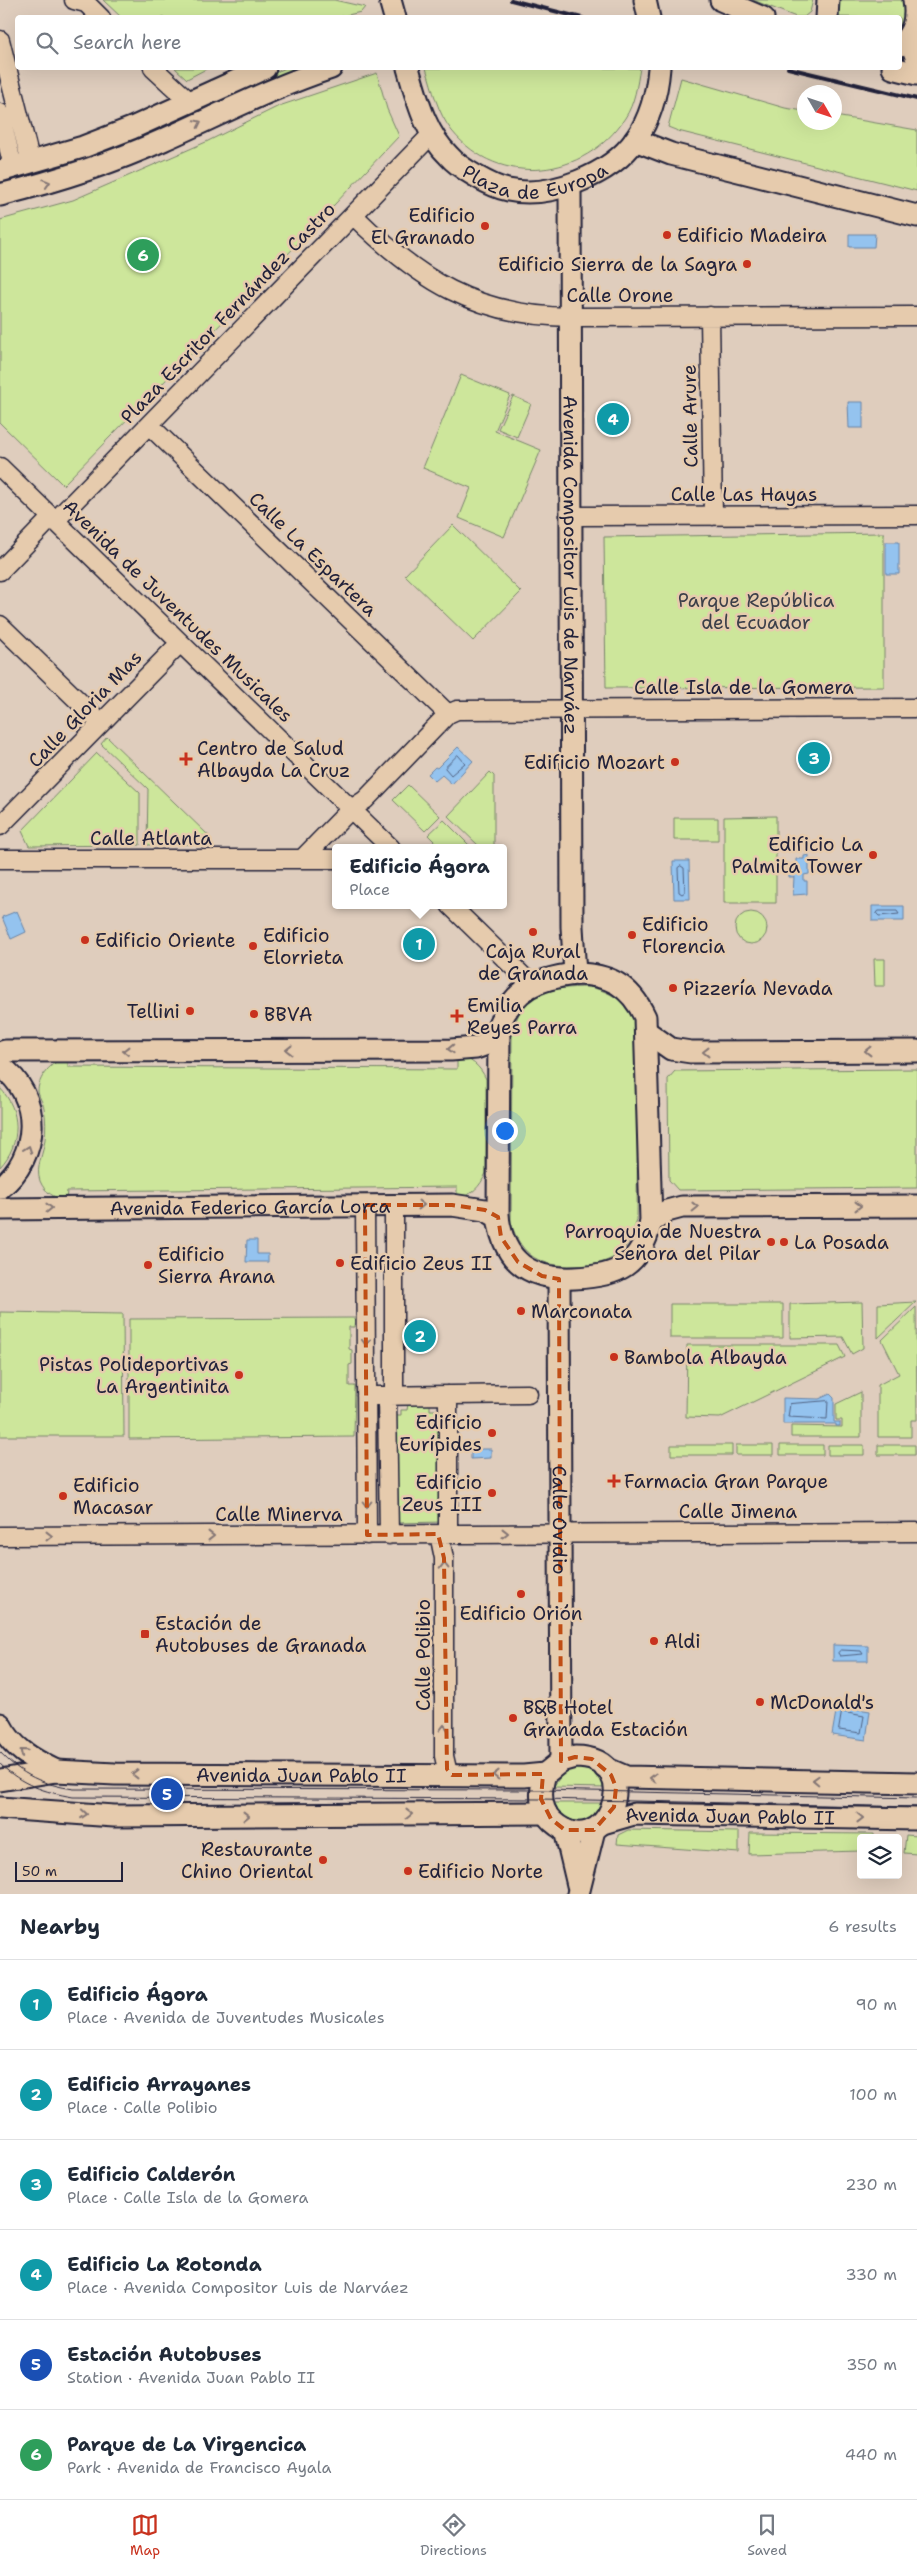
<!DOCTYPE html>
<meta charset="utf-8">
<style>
body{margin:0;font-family:"Shantell Sans",sans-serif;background:#f2f2f3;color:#1f2937}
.controls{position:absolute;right:15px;bottom:15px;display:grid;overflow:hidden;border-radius:5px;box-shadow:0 5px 20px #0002}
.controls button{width:45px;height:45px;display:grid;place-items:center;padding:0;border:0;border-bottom:1px solid #e0e1e3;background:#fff;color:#1f2937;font:25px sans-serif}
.compass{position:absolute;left:797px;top:85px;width:45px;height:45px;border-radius:50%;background:#fff;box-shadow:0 5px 20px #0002;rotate:129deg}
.scale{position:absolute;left:15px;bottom:12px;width:108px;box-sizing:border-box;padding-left:5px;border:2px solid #22223b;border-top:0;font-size:14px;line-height:18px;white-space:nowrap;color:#22223b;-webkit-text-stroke:4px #e6cbad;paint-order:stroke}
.you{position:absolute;left:504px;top:1130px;width:18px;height:18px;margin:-12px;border:4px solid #fff;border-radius:50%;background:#1a73e8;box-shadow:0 0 0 8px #1a73e833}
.badge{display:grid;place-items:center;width:32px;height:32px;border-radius:50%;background:#c8321e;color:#fff;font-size:16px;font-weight:700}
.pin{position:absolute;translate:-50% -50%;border:2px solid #fff;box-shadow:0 1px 5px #0006}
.popup{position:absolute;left:332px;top:844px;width:175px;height:65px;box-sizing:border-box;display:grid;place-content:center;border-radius:5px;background:#fff;filter:drop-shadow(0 1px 4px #0005);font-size:16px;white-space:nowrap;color:#747a83}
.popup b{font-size:19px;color:#1f2937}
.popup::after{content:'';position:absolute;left:50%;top:100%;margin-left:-10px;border:10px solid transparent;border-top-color:#fff}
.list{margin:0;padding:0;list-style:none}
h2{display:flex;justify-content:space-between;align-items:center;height:65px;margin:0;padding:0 20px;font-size:21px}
h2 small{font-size:16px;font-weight:400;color:#747a83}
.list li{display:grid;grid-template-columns:32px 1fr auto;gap:15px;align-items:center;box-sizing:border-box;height:90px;padding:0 20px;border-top:1px solid #e0e1e3}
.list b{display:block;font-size:19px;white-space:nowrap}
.list p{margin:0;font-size:16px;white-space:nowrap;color:#747a83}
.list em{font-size:16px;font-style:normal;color:#747a83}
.icon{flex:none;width:28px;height:28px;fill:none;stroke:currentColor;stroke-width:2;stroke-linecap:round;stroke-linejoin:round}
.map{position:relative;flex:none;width:917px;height:1894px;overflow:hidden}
.search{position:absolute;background:#fff;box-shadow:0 5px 20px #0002;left:15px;right:15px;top:15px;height:55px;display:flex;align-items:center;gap:12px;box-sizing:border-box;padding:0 18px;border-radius:5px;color:#747a83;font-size:19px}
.sheet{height:605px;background:#fff}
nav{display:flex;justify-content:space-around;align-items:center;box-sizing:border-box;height:70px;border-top:1px solid #e0e1e3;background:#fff;font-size:14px;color:#747a83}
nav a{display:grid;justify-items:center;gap:2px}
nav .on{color:#c8321e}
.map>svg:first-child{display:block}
.green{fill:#cde69b;stroke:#78846b}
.water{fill:#94c3ef;stroke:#6683a7}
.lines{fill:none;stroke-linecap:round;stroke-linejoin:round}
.shore{stroke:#506283;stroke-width:1}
.minor-casing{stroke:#22223b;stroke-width:21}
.major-casing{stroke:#22223b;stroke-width:25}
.minor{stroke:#e6cbad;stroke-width:18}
.major{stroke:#e6cbad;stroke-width:21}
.tram{stroke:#22223b;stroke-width:1}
.rail{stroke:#22223b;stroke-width:4}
.oneway{stroke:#847674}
.marked{fill:none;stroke:#c04e15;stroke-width:4;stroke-dasharray:10 6;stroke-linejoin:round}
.poi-dot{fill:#c8321e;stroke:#e6cbad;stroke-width:2}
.labels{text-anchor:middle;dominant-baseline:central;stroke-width:5;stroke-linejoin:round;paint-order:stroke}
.street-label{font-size:19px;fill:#22223b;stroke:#e6cbad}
.poi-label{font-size:19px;fill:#22223b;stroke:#e6cbad;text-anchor:start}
.park-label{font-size:19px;fill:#3c3f49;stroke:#e6cbad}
</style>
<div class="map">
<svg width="917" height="1894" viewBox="0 0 917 1894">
<rect width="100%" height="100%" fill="#dfcdbd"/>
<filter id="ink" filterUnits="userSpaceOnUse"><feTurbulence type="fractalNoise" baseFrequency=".02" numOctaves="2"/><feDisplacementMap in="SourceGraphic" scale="10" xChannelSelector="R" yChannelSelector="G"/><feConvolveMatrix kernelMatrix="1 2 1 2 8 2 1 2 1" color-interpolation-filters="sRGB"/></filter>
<g filter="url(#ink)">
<path class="green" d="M103,0H334L365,7L361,12L339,17L122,18Z
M753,0H813L810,12L804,17H796Z
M834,0H907L908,3L900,37V18L833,17Z
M175,68H208L187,79Z
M286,68H310L222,103L219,96Z
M426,68H640C637,85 635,103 625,118C585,179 499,189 452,131C437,112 433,90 426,68Z
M377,73L387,109L399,136L254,290L63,485L0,423V220L73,200L206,142L279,106Z
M681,78L785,108L804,111V122H834L835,116L917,130V191L678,131L668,127Z
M207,101L211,109L176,126L31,180L29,171Z
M461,375L510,395L495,431L541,450L504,537L459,518L471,488L423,468Z
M513,396L531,404L517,437L498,429Z
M453,525L521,592L473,641L405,575Z
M884,533V687L606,688L604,537Z
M107,737L209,836H195L194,844L147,845L148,789L101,744Z
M97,753L140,793V845L29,846L22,831Z
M490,772L494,776V848H481L448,816Z
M408,785L440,816L425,831L393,800Z
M776,816V903H724V817Z
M674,818H718V840H674Z
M444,820L472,848H441L428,835Z
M735 928a16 16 0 1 1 32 0a16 16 0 1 1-32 0Z
M874,959H885V986H875Z
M589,987C614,992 631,1005 638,1031L637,1220C628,1255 610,1265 575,1266C541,1266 522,1258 511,1223L512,1036C520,990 549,988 589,987Z
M457,1057C471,1058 480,1066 486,1079V1173C480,1187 472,1195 457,1199V1187L67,1191L66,1201C54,1197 45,1193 40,1181C35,1167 44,1153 45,1139C46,1129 46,1118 44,1108C43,1102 38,1096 38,1090C39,1075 54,1059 68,1058V1067L457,1069Z
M917,1069V1188L678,1190L669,1180L668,1079L675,1071Z
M0,1088C21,1110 22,1144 0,1167Z
M862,1302L863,1348L852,1354L843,1337L790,1338V1304Z
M916,1302L878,1338V1304Z
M670,1304H783V1338H670Z
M916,1307L917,1420H911V1437H878V1385L899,1374L882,1340Z
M0,1312L123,1314L124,1436H0Z
M355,1318L354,1327H349V1349L352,1350V1364L349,1365V1386H355L354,1437L129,1439V1319Z
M687,1345H839L845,1357L720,1418L686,1417Z
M861,1392V1437H791V1426L842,1427V1420H836V1404Z
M408,1404H430V1410H436V1416H443V1522L396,1523L395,1415H401V1410H407Z
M671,1445H732V1455H671Z
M736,1445H773V1455H736Z
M780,1445H823V1455H780Z
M828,1445H864V1455H828Z
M878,1445H915V1455H878Z
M581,1767L597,1773L607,1788L553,1787L564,1772Z
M553,1803H606C593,1828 565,1827 553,1803Z
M628,1830L739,1832V1853L617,1844L618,1835Z
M750,1833L874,1834V1838H861V1851L749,1854Z
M906,1835L917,1836V1854L904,1853Z"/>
<path class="water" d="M849,234H875L874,247H849Z
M848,402H863V428H849Z
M886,542H899V574H886Z
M458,747L473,761L452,784L442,775L435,781L428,774L435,767L437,768Z
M809,855V874L804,875V881H807V894L793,895L794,877H789V870H796V859H804V856Z
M673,861H689L690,899H674Z
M872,906H904V921H872Z
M17,911L26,932L11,939L2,917Z
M247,1240H257V1254H268V1262H246Z
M830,1394L834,1398V1422H840V1426H836V1424H783V1398L819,1399Z
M471,1449H491V1458L471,1459Z
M833,1645L868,1646V1661H833Z
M837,1706L870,1711L866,1740L832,1735Z"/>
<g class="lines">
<path class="shore" d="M458,755L465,763L451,775L445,768Z
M681,866L684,868L685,892L682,894L679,892L678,868Z
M879,911H897L899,914L879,916L877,914Z
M828,1401L827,1419L788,1417L790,1404Z
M841,1650L861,1651L863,1654L840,1656L838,1653Z
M842,1712L864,1716L861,1733L839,1730Z"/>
<defs>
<path id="minor" d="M74,0L86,3L101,18
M0,40L31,163
M153,68L190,102
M0,113L13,167
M353,215C419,280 475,316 571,317L917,316
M710,316L713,516
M149,425L448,714
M0,467L391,848
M572,516L917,515
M55,521L431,135
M0,571L52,517
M0,625L101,723
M0,826L180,643
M0,859H335
M302,859L351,809L365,800L448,714L457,710L917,708
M450,905L532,985
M365,1205L367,1535
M394,1205V1395
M366,1396L528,1394
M387,1396L389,1535
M439,1534L444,1558V1756L447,1769L452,1775
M448,1534V1395
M0,1536L917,1532"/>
<g id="major">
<path d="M390,0L395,18"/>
<path d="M645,0L649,18"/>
<path d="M721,0L763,18"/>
<path d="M827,18L828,0"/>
<path d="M913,28L912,46L917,59"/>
<path d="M900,45C914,33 917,18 914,0"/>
<path id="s1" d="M408,68C417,99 425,133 449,156C459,168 492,187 508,190C550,199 611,175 636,139C651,117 657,93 659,68"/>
<path d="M893,68L917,74"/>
<path d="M635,140L671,154L917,216"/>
<path d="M0,171L83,147L132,128L265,68"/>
<path id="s2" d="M570,185L572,927L575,974"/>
<path d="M0,195C56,181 110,164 163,140C219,115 273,87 331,68"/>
<path d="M575,974C609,974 630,985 645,1017L651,1222C640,1266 618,1276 575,1278C530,1280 504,1262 498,1217L499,1024C516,988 536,979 575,974Z"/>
<path d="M647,1032L671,1049L691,1052L917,1051"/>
<path d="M0,1053L5,1051L451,1050L476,1048L498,1040"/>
<path d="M0,1066C43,1095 40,1157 0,1188"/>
<path id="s3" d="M0,1209L452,1205L485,1210L498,1217"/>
<path d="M651,1222L667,1211L682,1207L917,1206"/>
<path id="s4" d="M559,1279L561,1761"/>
<path d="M0,1724C12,1748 32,1759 56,1771"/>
<path d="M575,1757C651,1757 605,1870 552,1821C539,1808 540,1790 545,1774L561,1761Z"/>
<path d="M605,1768L626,1777L917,1783"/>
<path id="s5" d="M0,1780L56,1771L115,1774L524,1776L545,1774"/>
<path d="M0,1808L114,1816L546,1813"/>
<path id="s6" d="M603,1823L634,1814L917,1819"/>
<path d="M565,1830L578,1885"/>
<path d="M578,1894L594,1830"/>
</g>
</defs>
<use href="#minor" class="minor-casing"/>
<use href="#major" class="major-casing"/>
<use href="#minor" class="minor"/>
<use href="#major" class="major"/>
<path class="tram" d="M0,1752C21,1775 44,1785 74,1789L541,1790L917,1798
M0,1764C22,1785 44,1792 73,1797L541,1799L917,1807"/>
<path class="rail" d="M511,0L582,18
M788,68L917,99"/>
</g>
<defs><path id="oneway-chevron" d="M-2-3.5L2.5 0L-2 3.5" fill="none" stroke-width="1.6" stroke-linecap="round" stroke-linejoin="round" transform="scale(1.25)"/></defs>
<g class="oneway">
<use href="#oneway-chevron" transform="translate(198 123) rotate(-26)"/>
<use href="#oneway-chevron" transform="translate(47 183) rotate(-17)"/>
<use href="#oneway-chevron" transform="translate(451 1049) rotate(178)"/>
<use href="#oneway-chevron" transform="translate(289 1050) rotate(180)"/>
<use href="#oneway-chevron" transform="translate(126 1051) rotate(180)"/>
<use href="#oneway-chevron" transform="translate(868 1051) rotate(180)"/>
<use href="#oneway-chevron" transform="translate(706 1052) rotate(180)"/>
<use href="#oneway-chevron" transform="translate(28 1149) rotate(-70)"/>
<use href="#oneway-chevron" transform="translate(421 1205)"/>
<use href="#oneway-chevron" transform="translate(858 1206)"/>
<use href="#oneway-chevron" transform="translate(695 1207) rotate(-1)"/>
<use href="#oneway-chevron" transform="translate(49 1208) rotate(-1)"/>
<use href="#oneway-chevron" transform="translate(366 1342) rotate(90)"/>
<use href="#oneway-chevron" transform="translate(367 1504) rotate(90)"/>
<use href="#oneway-chevron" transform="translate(505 1533)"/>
<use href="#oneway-chevron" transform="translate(49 1536)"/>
<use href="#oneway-chevron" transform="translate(211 1536)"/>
<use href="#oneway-chevron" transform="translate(444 1566) rotate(-91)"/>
<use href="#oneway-chevron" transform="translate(444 1728) rotate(-90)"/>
<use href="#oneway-chevron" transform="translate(23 1752) rotate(-141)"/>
<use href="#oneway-chevron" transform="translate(135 1774) rotate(180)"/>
<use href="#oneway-chevron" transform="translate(496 1775) rotate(-179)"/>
<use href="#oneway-chevron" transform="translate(653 1778) rotate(-179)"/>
<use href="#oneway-chevron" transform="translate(816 1780) rotate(-178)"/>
<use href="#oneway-chevron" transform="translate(84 1814) rotate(5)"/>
<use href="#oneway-chevron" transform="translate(409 1814) rotate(-1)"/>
<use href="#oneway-chevron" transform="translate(246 1816)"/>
<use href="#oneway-chevron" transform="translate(860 1818) rotate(1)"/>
</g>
</g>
<path class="marked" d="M365,1205H452L485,1210L498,1217L501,1237L518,1262L542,1276L559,1279L561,1761L575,1757L592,1759L611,1775L616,1787L614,1807L594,1830H565L551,1819L541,1799L543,1774L452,1775L447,1769L444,1558L438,1534L367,1535Z"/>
<g class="poi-dot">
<circle cx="485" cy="226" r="5"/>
<circle cx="667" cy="235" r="5"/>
<circle cx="747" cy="264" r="5"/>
<path d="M183.5 751.5h5v5h5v5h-5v5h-5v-5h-5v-5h5z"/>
<circle cx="675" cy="762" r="5"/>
<circle cx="873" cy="855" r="5"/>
<circle cx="533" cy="932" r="5"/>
<circle cx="632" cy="935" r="5"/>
<circle cx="85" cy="940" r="5"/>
<circle cx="253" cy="946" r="5"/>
<circle cx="673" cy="988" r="5"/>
<circle cx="190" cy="1011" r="5"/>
<circle cx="254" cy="1014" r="5"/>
<path d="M454.5 1008.5h5v5h5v5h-5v5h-5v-5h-5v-5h5z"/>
<circle cx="771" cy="1242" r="5"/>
<circle cx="784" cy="1242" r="5"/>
<circle cx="340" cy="1263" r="5"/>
<circle cx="148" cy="1265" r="5"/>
<circle cx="521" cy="1311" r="5"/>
<circle cx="614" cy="1357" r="5"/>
<circle cx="239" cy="1375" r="5"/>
<circle cx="492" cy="1433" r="5"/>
<path d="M611.5 1473.5h5v5h5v5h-5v5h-5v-5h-5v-5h5z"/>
<circle cx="492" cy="1493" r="5"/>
<circle cx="63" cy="1496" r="5"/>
<circle cx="521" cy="1594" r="5"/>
<rect x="140" y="1629" width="10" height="10" rx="2.5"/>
<circle cx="654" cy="1641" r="5"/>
<circle cx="760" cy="1702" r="5"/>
<circle cx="513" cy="1718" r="5"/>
<circle cx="323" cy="1860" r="5"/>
<circle cx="408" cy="1871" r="5"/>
</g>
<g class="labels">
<g class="street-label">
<text stroke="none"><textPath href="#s1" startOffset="194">Plaza de Europa</textPath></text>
<text x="620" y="295">Calle Orone</text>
<text transform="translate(228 313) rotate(-46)">Plaza Escritor Fernández Castro</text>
<text transform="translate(690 416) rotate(-91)">Calle Arure</text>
<text x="744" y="494">Calle Las Hayas</text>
<text transform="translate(313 554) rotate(44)">Calle La Espartera</text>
<text stroke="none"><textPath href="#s2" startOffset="380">Avenida Compositor Luis de Narváez</textPath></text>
<text transform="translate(178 611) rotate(44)">Avenida de Juventudes Musicales</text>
<text x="744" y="687">Calle Isla de la Gomera</text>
<text transform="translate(85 709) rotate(-46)">Calle Gloria Mas</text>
<text x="151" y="838">Calle Atlanta</text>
<text stroke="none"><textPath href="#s3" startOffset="250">Avenida Federico García Lorca</textPath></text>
<text x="738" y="1511">Calle Jimena</text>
<text x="279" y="1514">Calle Minerva</text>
<text stroke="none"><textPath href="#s4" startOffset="241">Calle Ovidio</textPath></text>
<text transform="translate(423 1655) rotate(-90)">Calle Polibio</text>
<text stroke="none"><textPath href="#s5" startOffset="302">Avenida Juan Pablo II</textPath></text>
<text stroke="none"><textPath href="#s6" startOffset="128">Avenida Juan Pablo II</textPath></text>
</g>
<g class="poi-label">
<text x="475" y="215" text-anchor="end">Edificio<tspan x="475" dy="22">El Granado</tspan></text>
<text x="677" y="235">Edificio Madeira</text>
<text x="737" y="264" text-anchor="end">Edificio Sierra de la Sagra</text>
<text x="197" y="748">Centro de Salud<tspan x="197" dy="22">Albayda La Cruz</tspan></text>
<text x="665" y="762" text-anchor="end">Edificio Mozart</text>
<text x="863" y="844" text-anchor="end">Edificio La<tspan x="863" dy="22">Palmita Tower</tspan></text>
<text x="642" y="924">Edificio<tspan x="642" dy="22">Florencia</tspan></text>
<text x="263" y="935">Edificio<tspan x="263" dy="22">Elorrieta</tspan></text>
<text x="95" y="940">Edificio Oriente</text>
<text x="533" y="951" text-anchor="middle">Caja Rural<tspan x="533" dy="22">de Granada</tspan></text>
<text x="683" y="988">Pizzería Nevada</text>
<text x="467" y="1005">Emilia<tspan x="467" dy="22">Reyes Parra</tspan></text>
<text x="180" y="1011" text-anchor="end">Tellini</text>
<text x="264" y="1014">BBVA</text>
<text x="761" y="1231" text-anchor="end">Parroquia de Nuestra<tspan x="761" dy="22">Señora del Pilar</tspan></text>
<text x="794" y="1242">La Posada</text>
<text x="158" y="1254">Edificio<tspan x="158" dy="22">Sierra Arana</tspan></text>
<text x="350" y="1263">Edificio Zeus II</text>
<text x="531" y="1311">Marconata</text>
<text x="624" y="1357">Bambola Albayda</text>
<text x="229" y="1364" text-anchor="end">Pistas Polideportivas<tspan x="229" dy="22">La Argentinita</tspan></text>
<text x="482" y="1422" text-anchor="end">Edificio<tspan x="482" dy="22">Eurípides</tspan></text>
<text x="624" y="1481">Farmacia Gran Parque</text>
<text x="482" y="1482" text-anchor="end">Edificio<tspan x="482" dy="22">Zeus III</tspan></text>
<text x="73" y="1485">Edificio<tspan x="73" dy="22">Macasar</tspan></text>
<text x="521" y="1613" text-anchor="middle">Edificio Orión</text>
<text x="155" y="1623">Estación de<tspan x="155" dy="22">Autobuses de Granada</tspan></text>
<text x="664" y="1641">Aldi</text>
<text x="770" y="1702">McDonald's</text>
<text x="523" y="1707">B&amp;B Hotel<tspan x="523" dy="22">Granada Estación</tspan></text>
<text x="313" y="1849" text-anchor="end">Restaurante<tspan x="313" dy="22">Chino Oriental</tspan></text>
<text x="418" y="1871">Edificio Norte</text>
</g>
<g class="park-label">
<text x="756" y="600">Parque República<tspan x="756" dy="22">del Ecuador</tspan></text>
</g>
</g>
</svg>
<div class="controls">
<button><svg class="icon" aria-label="layers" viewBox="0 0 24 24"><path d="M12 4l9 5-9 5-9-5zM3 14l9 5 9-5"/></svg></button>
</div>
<svg class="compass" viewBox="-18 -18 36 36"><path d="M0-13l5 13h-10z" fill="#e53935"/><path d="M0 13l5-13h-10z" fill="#747a83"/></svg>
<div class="scale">50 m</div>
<div class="you"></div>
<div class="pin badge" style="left:419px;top:944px;background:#0f9aa8">1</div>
<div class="popup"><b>Edificio Ágora</b>Place</div>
<div class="pin badge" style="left:420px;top:1336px;background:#0f9aa8">2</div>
<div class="pin badge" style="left:814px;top:758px;background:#0f9aa8">3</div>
<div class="pin badge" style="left:613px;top:419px;background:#0f9aa8">4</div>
<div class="pin badge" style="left:167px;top:1794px;background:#1a4fb4">5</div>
<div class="pin badge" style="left:143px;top:255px;background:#2e9e5b">6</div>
<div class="search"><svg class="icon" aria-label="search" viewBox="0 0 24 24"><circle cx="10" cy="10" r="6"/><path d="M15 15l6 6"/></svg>Search here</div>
</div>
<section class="sheet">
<h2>Nearby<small>6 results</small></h2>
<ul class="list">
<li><span class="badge" style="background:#0f9aa8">1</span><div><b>Edificio Ágora</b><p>Place · Avenida de Juventudes Musicales</p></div><em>90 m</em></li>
<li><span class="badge" style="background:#0f9aa8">2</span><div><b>Edificio Arrayanes</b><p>Place · Calle Polibio</p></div><em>100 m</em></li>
<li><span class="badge" style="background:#0f9aa8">3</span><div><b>Edificio Calderón</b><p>Place · Calle Isla de la Gomera</p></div><em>230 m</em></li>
<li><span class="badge" style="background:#0f9aa8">4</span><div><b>Edificio La Rotonda</b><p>Place · Avenida Compositor Luis de Narváez</p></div><em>330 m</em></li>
<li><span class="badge" style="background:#1a4fb4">5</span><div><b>Estación Autobuses</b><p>Station · Avenida Juan Pablo II</p></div><em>350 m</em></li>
<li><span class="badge" style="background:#2e9e5b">6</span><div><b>Parque de La Virgencica</b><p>Park · Avenida de Francisco Ayala</p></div><em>440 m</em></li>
</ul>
</section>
<nav>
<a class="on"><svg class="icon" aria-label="map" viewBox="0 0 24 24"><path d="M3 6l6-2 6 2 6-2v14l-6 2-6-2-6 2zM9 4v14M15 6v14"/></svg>Map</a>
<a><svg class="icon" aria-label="directions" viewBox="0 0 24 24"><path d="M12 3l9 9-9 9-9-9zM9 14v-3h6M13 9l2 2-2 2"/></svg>Directions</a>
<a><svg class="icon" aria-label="saved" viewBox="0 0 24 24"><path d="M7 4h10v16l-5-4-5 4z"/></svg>Saved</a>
</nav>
